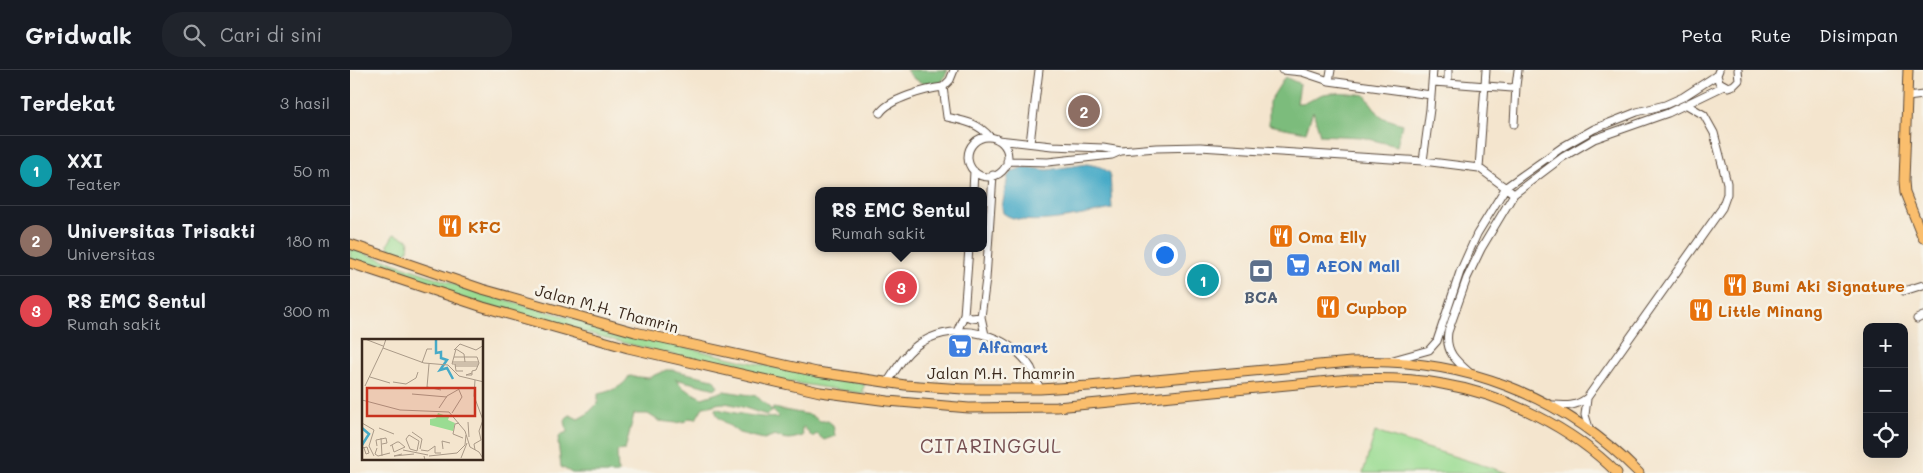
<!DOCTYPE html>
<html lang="id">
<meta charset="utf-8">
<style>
body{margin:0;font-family:Mali,sans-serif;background:#20242c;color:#f1f3f6}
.controls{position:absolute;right:15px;bottom:15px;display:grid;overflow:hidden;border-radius:10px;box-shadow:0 5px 20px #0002}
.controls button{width:45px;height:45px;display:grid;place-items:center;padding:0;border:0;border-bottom:1px solid #363941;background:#171b24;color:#f1f3f6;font:25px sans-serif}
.you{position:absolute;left:814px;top:184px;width:18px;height:18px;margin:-12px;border:4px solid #fff;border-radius:50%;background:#1a73e8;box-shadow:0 0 0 8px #1a73e833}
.badge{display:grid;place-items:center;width:32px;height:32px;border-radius:50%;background:#7c3aed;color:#fff;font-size:16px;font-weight:700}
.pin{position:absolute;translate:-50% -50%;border:2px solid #fff;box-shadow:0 1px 5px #0006}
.popup{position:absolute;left:465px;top:117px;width:172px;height:65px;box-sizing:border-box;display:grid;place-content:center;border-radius:10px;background:#171b24;filter:drop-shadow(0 1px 4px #0005);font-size:16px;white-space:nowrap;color:#9ea1a6}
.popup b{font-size:19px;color:#f1f3f6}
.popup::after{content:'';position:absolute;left:50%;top:100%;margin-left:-10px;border:10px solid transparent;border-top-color:#171b24}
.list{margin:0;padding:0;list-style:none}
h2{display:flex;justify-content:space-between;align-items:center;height:65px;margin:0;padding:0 20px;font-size:21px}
h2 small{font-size:16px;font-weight:400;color:#9ea1a6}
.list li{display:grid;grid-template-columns:32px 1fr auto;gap:15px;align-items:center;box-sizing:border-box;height:70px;padding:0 20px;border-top:1px solid #363941}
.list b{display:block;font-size:19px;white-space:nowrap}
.list p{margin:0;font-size:16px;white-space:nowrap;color:#9ea1a6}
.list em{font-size:16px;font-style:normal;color:#9ea1a6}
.icon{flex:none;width:28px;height:28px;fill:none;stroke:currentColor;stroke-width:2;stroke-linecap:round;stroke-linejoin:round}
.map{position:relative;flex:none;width:1573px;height:403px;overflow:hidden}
header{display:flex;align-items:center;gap:30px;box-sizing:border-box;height:70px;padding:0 25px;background:#171b24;border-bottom:1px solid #363941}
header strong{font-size:24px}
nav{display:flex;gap:28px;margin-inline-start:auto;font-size:18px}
.search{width:350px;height:45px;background:#20242c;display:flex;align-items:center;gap:12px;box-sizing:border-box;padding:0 18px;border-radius:20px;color:#9ea1a6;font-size:19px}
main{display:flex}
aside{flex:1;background:#171b24}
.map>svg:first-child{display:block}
.green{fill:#9adc92;stroke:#6a8358}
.forest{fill:#7bbc7c;stroke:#5b734d}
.water{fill:#47aac7;stroke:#416a72}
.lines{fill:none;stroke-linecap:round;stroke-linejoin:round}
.minor-casing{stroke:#574638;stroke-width:9}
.major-casing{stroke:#574638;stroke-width:11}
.minor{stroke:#fff;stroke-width:7}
.major{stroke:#fabe6d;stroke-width:9}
.labels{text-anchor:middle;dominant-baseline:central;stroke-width:5;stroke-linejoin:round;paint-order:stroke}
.food-label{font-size:16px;font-weight:bold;fill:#c56008;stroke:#f7f3e8;text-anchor:start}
.shop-label{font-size:16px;font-weight:bold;fill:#366cbe;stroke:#f7f3e8;text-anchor:start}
.service-label{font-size:16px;font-weight:bold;fill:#4e5e75;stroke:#f7f3e8}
.street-label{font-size:16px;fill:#3b2a1e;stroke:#f7f3e8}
.quarter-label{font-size:19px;letter-spacing:1px;fill:#754e50;stroke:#f7f3e8}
.inset-river{fill:none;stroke:#47aac7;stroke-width:2.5}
.inset-road{fill:none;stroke:#aa9a88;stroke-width:1}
.view{fill:#c8321e;fill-opacity:0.15;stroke:#c8321e;stroke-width:2.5}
.inset-edge{fill:none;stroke:#3b2a1e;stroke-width:2.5}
</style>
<header>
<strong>Gridwalk</strong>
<div class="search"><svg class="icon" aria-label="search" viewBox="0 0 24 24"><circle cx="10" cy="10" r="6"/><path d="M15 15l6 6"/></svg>Cari di sini</div>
<nav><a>Peta</a><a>Rute</a><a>Disimpan</a></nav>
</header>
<main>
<aside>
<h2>Terdekat<small>3 hasil</small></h2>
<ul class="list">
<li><span class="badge" style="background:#0f9aa8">1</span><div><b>XXI</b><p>Teater</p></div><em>50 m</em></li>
<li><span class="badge" style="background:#8d6e63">2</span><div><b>Universitas Trisakti</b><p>Universitas</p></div><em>180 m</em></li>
<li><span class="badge" style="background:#e0444e">3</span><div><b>RS EMC Sentul</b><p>Rumah sakit</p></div><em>300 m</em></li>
</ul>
</aside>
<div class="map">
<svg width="1573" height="403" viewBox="0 0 1573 403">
<rect width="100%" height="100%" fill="#f7f3e8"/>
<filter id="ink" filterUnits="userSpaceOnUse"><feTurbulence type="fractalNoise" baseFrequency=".02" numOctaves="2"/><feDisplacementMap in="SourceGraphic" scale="10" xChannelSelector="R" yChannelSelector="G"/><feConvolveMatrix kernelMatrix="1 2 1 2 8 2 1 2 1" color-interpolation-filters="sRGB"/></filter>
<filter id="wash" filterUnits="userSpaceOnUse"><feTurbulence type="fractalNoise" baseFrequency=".0096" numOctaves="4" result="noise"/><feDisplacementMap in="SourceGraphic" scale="20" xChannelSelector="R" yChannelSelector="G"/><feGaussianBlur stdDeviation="1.12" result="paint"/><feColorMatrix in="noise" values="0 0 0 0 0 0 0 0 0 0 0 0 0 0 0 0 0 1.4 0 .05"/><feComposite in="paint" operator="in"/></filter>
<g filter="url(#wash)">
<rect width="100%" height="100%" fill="#f4e5ce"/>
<path class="green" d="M44,164L59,170L58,180L54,184L39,179L38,174Z
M0,178L127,222L284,265L402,293L515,314L512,321L516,324L427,310L278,274L123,232L0,189Z
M1025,362L1158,403H1013Z"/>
<path class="forest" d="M556,0H598L591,14L581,18L563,8Z
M935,7L950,14L947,33C960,34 963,27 974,24C988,21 1001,23 1015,25L1031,47L1052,54L1047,76L1011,67L970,65L963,41L956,62L919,55V32Z
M316,300H322L363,309L368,316L366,319L325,309L335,319L352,328L374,321L407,326C412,333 418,334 421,340L423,338L461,345L470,351H478L483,355L485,366L474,370L467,364L462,367L454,357L452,358L453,366C440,369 438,371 425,365L414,369L389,363L368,347L365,340L366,338C375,342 420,350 429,347L423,341L417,345C402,341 388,334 373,333C366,333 360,337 353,337L346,349L339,348L336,351L327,353L309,351L298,344H284L275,380L267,381L268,403H222L211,397L208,372L210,365L217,362L215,351L216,348L220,345L228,349L237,344L248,333V324C260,321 273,318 279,306L298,308Z"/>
<path class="water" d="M737,94L751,97L760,103L762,139C736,144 674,160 653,143L652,137L658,106L663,101L674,97L697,100Z"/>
</g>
<g filter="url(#ink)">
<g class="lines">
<defs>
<path id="minor" d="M604,0L600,10L593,17L597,47C615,51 628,53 640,67
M932,0L952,2L979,11L1081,25
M1098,0V13L1162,18L1166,16L1168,0
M1369,0L1367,5L1369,12L1378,17L1384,15L1389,10L1388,0
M979,11L981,0
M1082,12L1098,13
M1557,27L1573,25
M530,43C539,29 576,19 593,17
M1164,54L1166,16
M618 87a20 20 0 1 1 40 0a20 20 0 1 1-40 0Z
M648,70L702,76L753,78L771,81L806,78L850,77L1073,91L1129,98L1164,124
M680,73L689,0
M657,91L698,92L762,85L771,81
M1073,91L1080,39L1083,0
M1129,98L1136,0
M623,121L624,101
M1554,221L1573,215
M614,245L621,248L631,247
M1567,249L1573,246
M607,262L614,245L619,178
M635,265L631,247L636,209L643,105
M1043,290L1079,280L1087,271L1110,202L1127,164L1156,117L1214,76L1244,59L1287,42L1315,35L1333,27L1367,5
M1120,303C1106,291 1095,282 1098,262L1117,208L1131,179L1164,124L1213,87L1244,69L1318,43L1374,16
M537,313C547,298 556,281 572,272C607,251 659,263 681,298C684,305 687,312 690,319
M1237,329L1235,345L1240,361
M1202,335C1216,336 1225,337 1237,328L1372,138L1377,124V113L1364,63L1354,45L1337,35"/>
<path id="major" d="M1558,0L1554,111L1555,123L1573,168
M0,174L132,219L285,262L467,302L555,315L613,319H690L739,316L1001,292C1112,287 1211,324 1289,403
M0,193L133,237L278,278L470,322L538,331L619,338L707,337L1000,309C1031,308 1061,308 1092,314C1154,324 1223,358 1267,403"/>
</defs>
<use href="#minor" class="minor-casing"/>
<use href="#major" class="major-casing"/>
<use href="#minor" class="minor"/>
<use href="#major" class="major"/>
</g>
</g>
<defs>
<symbol id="restaurant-square" viewBox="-11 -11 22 22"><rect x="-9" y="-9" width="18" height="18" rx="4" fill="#e8710a" stroke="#f7f3e8"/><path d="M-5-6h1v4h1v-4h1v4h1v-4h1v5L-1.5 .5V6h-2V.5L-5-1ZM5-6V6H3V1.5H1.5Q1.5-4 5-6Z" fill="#fff"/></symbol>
<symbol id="supermarket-square" viewBox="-11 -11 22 22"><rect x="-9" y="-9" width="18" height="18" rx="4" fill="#3f7fe0" stroke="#f7f3e8"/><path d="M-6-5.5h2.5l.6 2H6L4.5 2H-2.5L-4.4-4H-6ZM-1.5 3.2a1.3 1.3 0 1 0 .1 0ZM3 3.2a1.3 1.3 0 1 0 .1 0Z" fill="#fff"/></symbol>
<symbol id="bank-square" viewBox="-11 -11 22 22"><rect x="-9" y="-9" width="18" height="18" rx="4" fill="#5c6f8a" stroke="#f7f3e8"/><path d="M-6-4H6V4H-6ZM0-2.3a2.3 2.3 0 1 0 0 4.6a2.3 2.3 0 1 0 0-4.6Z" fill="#fff"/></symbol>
</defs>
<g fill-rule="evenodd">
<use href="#restaurant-square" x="86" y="142" width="28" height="28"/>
<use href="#restaurant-square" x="917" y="152" width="28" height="28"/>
<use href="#supermarket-square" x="934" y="181" width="28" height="28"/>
<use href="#bank-square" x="897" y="187" width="28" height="28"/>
<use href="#restaurant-square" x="1371" y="201" width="28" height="28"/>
<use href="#restaurant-square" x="964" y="223" width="28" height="28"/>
<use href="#restaurant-square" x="1337" y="226" width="28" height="28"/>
<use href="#supermarket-square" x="596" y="262" width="28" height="28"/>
</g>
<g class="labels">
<g class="food-label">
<text x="118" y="156">KFC</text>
<text x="948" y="166">Oma Elly</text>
<text x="1402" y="215">Bumi Aki Signature</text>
<text x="996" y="237">Cupbop</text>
<text x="1368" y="240">Little Minang</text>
</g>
<g class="shop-label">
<text x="966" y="195">AEON Mall</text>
<text x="628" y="276">Alfamart</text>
</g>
<g class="service-label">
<text x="911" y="226">BCA</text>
</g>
<g class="street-label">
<text transform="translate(257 238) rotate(15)">Jalan M.H. Thamrin</text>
<text x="651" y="302">Jalan M.H. Thamrin</text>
</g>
<g class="quarter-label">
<text x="641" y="375">CITARINGGUL</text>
</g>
</g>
<g transform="translate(12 269)">
<rect width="121" height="121" fill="#f4e5ce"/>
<path d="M76,74L87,78L86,81L93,84L91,92L68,86V80L74,79Z" fill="#9adc92"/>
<path class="inset-river" d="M74,0V14L79,13V19L85,21L78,31L85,29L91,40M0,89L7,95L0,106"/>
<path class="inset-road" d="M3,0L21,7M24,0L21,9L62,24L86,26L97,37L122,43M92,11L98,5L114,11L122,6M92,18H115L117,24L114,31L110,32V36H104L110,34M90,23H117M60,24L65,10H70M67,25L65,48L79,51M93,25H117M93,27H116M101,32H94L93,25H90L94,10L102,15L103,23M8,38L28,44M113,41L112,57L121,81L117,92L119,101L112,105L113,111M31,43L44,45L54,39L56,33M3,47L21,9M50,55L85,58M0,61L38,71L87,73L103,92L108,108L117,113L122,121M77,69L85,57L99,49M90,74L100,58L97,51M106,83L107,98M0,84L12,91L7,107L12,117M97,84L93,85L91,95L101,99M17,89L32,95M50,93L60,100L58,110M47,96L57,102L55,112L48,110L44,100ZM19,99L20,117M15,107L14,101L24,99L25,104L20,105M28,107L35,103H37L43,108L32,113L30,106M0,109L5,108L7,114L4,115L2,109M15,109L13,115L16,117L28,114M81,110L80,102L88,104M41,111L66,116M59,111L66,112L73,107V114H79M40,115L32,117L52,115M67,117L95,114L103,106L104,96M99,119L105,104M50,121H63L62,117"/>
<path class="view" d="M5,49H113V77H5Z"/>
<rect width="121" height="121" class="inset-edge"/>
</g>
</svg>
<div class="controls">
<button>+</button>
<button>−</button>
<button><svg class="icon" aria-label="locate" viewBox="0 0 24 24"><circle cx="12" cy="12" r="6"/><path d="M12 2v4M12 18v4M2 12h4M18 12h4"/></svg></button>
</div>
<div class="you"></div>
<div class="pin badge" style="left:853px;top:210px;background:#0f9aa8">1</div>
<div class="pin badge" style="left:734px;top:41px;background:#8d6e63">2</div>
<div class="pin badge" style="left:551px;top:217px;background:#e0444e">3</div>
<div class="popup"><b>RS EMC Sentul</b>Rumah sakit</div>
</div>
</main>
